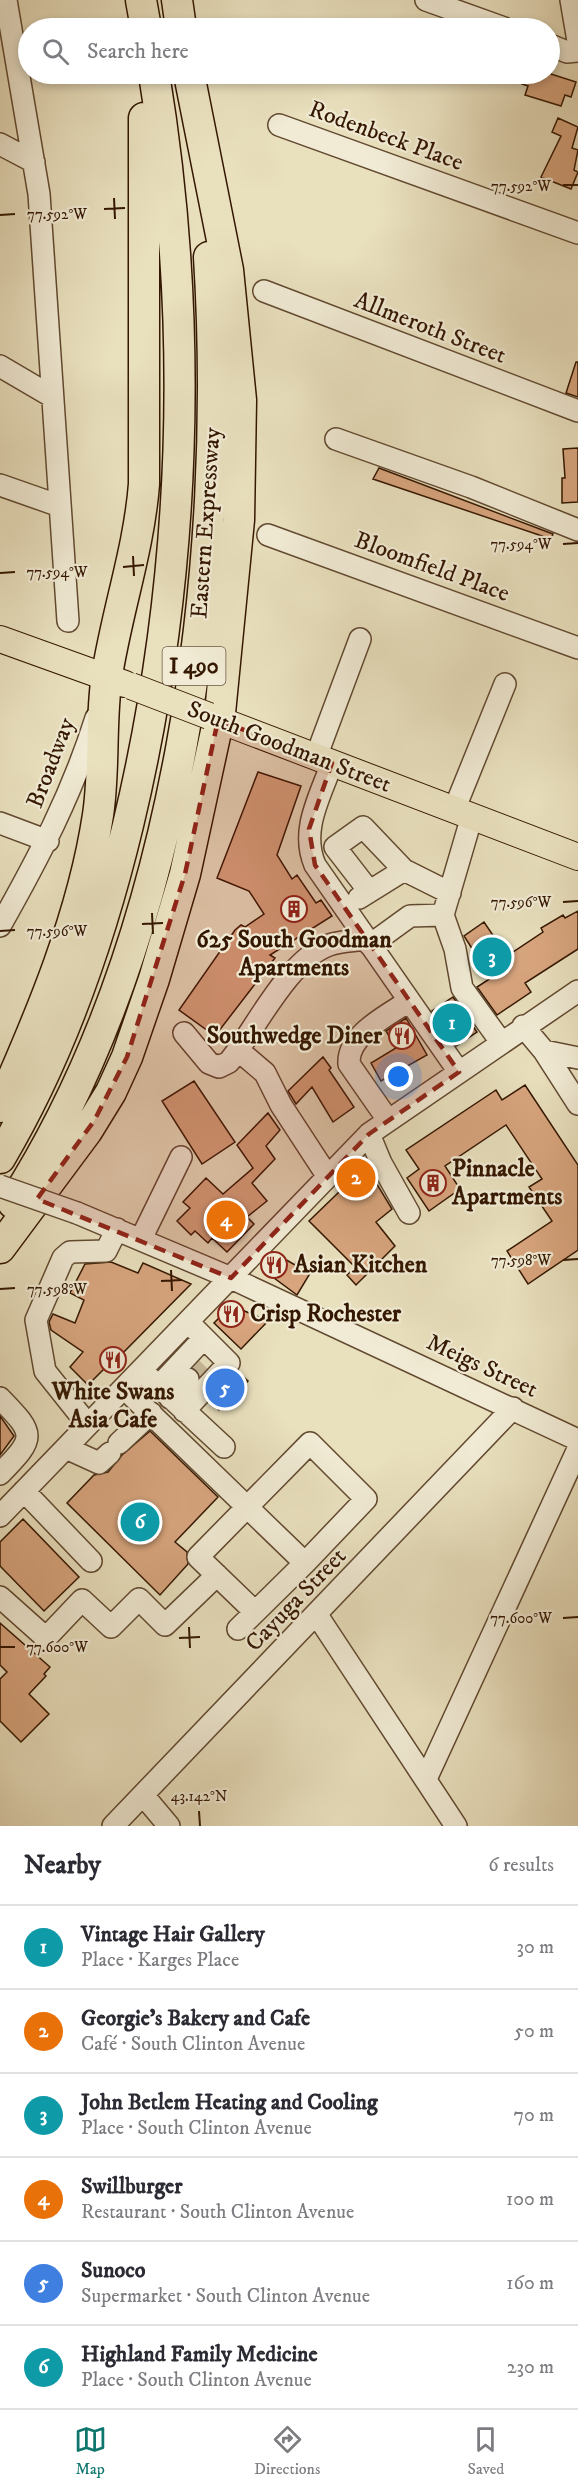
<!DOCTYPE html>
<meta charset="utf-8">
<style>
body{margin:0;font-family:"IM FELL DW Pica",serif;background:#f7f7f7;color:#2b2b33}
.you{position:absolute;left:399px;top:1077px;width:21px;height:21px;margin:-15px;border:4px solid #fff;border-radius:50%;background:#1a73e8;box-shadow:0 0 0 9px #1a73e833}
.badge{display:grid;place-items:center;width:39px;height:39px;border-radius:50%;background:#0f766e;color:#fff;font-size:20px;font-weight:700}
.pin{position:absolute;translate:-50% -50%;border:3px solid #fff;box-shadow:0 2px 6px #0006}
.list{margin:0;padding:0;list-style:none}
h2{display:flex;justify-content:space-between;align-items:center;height:78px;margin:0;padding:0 24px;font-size:26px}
h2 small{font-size:20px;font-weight:400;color:#7c7c81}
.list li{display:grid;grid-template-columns:39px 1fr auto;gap:18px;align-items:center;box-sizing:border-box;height:84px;padding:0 24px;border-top:2px solid #e1e1e2}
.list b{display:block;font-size:22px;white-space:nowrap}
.list p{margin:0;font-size:20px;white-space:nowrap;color:#7c7c81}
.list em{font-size:20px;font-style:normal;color:#7c7c81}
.icon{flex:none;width:33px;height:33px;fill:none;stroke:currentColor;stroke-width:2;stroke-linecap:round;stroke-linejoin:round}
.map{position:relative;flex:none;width:578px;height:1826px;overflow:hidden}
.search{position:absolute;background:#fff;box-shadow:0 3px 9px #0003;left:18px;right:18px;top:18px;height:66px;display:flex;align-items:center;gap:15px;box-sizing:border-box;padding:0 21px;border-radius:33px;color:#7c7c81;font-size:22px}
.sheet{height:582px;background:#fff}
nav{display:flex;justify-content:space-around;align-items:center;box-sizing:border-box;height:84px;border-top:2px solid #e1e1e2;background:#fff;font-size:16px;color:#7c7c81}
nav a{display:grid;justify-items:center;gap:3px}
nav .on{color:#0f766e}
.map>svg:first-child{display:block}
.building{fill:#d8a57e;stroke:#341701;stroke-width:1.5}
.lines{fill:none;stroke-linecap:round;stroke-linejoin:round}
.minor-tunnel{stroke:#c5b898;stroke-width:21;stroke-dasharray:21 10;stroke-linecap:butt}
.minor-casing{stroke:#614930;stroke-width:24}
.major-casing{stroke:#341701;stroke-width:28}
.highway-casing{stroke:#341701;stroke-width:33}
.minor{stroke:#f1ebd5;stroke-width:21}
.major{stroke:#e9e0be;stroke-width:26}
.highway{stroke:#e9e0be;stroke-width:30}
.minor-bridge-casing{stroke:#614930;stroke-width:24;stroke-linecap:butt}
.major-bridge-casing{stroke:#341701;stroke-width:28;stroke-linecap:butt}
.minor-bridge{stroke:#f1ebd5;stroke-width:21}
.major-bridge{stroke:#e9e0be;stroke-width:26}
.marked{fill:#8f2418;fill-opacity:0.2;stroke:#8f2418;stroke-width:4.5;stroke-dasharray:12 8;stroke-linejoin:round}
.ticks{fill:none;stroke:#341701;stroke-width:2}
.labels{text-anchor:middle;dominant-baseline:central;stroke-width:4.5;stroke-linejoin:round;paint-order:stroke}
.shield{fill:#f1ebd5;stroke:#6d5741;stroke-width:1.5}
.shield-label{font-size:22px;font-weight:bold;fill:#341701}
.street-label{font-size:24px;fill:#341701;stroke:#f1ebd5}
.poi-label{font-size:24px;font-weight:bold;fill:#341701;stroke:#f1ebd5;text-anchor:start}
.ticks-label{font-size:15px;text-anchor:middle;fill:#341701;stroke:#f1ebd5;stroke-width:4.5;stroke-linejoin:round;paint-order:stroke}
</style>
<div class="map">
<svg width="578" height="1826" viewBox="0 0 578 1826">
<rect width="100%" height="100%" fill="#e9e0be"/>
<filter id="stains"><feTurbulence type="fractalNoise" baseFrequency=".00333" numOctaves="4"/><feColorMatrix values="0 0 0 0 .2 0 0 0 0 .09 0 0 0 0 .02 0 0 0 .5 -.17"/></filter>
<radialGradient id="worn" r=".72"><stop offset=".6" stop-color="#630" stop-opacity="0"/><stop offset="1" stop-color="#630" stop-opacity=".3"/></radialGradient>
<path class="building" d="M525,74H551L576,82L571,97L565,95L561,106L525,95L528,86L522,84Z
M558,118L578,127L572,148L578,150L574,170L578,172L571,189L541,177L561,136L552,132Z
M576,362H578V397L566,393Z
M578,448V502L562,503V478H565L563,449Z
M379,468L553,534L551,539L373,479Z
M258,772L301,786L277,855L292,879L297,875L316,903L321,900L332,916L270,955L275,958L215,1036L179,1010L235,930L241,925L245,927L264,914L249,891L217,878Z
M578,911V949L525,983L531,992L497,1015L477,987L491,978L464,936L484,922L507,956L543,932L541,928L563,915L565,918Z
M453,997L477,1032L456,1046L432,1011Z
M406,1018L427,1055L381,1081L371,1063L396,1048L386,1031Z
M323,1057L331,1068L329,1070L354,1107L333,1122L312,1087L296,1104L288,1091Z
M194,1081L235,1142L202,1164L162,1101Z
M525,1085L578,1165V1250L528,1284L507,1251L552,1221L529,1187L542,1179L506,1125L445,1166L460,1189L429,1211L407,1178L419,1169L406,1150L496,1090L502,1100Z
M268,1113L280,1130L266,1146L275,1159L252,1183L267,1201L247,1217L254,1224L227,1252L212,1238L208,1243L195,1231L191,1235L177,1221L190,1208L183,1202L206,1178L223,1194L253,1168L237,1145Z
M366,1166L392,1209L376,1222L395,1246L356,1285L347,1275L355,1267L309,1221Z
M276,1254L295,1265L297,1261L312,1270L297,1295L266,1272Z
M111,1262L138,1273L143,1263L191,1284L108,1368L106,1367L88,1385L70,1367L83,1352L51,1330L49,1322L53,1314L75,1323L84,1300L70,1293L85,1264Z
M235,1307L268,1321L241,1349L214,1323L229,1308Z
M238,1372L248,1381L219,1410L211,1401Z
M0,1416L14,1436L0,1455Z
M150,1431L218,1497L175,1542L187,1552L188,1564L160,1595L67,1503L94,1475L108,1472L122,1455Z
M23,1519L79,1577L44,1611L0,1566V1542Z
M0,1623L50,1667L44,1674L46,1676L29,1694L49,1714L21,1742L0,1721V1679L7,1672L0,1665Z"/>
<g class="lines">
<path class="minor-tunnel" d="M188,1379L203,1364"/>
<defs>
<path id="minor" d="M6,0L39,194L68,621
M426,0L504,28
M571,0L578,41
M550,45L567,52L578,51
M279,125L578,233
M0,144L34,162
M264,291L578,411
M0,366L51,396
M336,439L471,487L578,530
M0,485L60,506
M268,535L578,648
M316,757L360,639
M332,763C320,797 300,830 315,865L459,1072
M454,810L505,684
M472,816L443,915L455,949L462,988L501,1042
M0,823L48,841
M369,891L335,847L363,827L404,870
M359,898L404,870L450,893
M0,926C39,857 72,794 96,718
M370,945L410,916L443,915
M523,1026L544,1051L578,1104
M184,1033L209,1063L219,1067L229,1062L238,1050
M544,1051L578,1058
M388,1120L349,1064C347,1035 388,1015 409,1001
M369,1134L381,1163L409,1213
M328,1177L281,1105L265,1073L238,1050C260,1019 292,958 329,945C340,941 354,941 366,939
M77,1213L231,1278L578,1440
M141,1239L181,1157
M141,1370L224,1447
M158,1387L204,1338
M124,1388L305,1563L238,1629
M0,1398C36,1435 36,1437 0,1474
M170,1398L188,1379
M184,1411L229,1363L188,1322
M88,1425L45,1371L36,1320L63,1258L70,1252L106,1251L117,1229
M119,1443L151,1413
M66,1448L99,1463L110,1453
M24,1491L91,1561
M0,1516L369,1134L578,991
M0,1597L46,1638L82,1600L111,1627L139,1599L165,1625L217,1575
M255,1612L198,1557L310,1443L366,1499L305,1563
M317,1615L456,1826
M426,1779L578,1449
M143,1795L169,1826
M113,1826L513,1408"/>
<path id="major" d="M0,639L125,684
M209,716L578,857"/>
<path id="highway" d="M141,0L146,28
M177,0L181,28
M0,1107C41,1015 83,915 98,815C105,769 100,721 107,675C117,611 139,549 144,484V118
M0,1158C61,1055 100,941 128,825C187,579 195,323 154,74
M13,1203C182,939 228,564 209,257
M0,1248L87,1131L111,1092L127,1057L154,979L185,874L220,713L239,520L241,400L228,270L189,74"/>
</defs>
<use href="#minor" class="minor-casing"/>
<use href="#major" class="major-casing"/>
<use href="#highway" class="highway-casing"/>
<use href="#minor" class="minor"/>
<use href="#major" class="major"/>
<use href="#highway" class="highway"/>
<defs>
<path id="minor-bridge" d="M0,1186L77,1213"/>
<path id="major-bridge" d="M131,686L209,716"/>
</defs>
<use href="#minor-bridge" class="minor-bridge-casing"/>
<use href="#major-bridge" class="major-bridge-casing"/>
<use href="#minor-bridge" class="minor-bridge"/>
<use href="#major-bridge" class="major-bridge"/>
</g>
<path class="marked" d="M218,720L332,763L309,829L315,865L459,1072L369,1134L231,1278L37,1199L94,1121L127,1057L185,874Z"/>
<path class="ticks" d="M563,185H578M114,198L115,219M104,209L125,208M0,215L15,214M563,544L578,543M133,556L134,576M123,567L144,565M0,573L15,572M563,902L578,901M152,913L153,934M142,924L163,923M0,931L15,930M563,1260L578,1259M171,1270L172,1291M161,1281L182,1280M0,1289L15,1288M563,1618L578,1617M189,1627L190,1648M179,1638L200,1637M0,1647H15M199,1811L200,1826"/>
<defs>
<symbol id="building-ring" viewBox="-11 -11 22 22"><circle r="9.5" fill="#f1ebd5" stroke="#8f2418" stroke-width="1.5"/><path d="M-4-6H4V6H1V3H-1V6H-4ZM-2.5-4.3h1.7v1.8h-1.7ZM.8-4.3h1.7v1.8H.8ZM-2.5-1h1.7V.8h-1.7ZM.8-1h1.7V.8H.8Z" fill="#8f2418"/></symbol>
<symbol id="restaurant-ring" viewBox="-11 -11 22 22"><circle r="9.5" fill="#f1ebd5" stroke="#8f2418" stroke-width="1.5"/><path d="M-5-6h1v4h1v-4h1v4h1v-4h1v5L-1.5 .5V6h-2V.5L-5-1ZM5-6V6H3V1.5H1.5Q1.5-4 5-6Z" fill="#8f2418"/></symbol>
</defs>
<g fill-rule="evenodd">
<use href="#building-ring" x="279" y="894" width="30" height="30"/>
<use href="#restaurant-ring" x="387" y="1021" width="30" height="30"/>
<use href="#building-ring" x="418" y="1168" width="30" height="30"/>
<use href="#restaurant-ring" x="259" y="1250" width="30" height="30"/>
<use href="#restaurant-ring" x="216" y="1299" width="30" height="30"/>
<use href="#restaurant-ring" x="98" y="1345" width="30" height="30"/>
</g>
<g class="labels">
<rect class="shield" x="162.5" y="647" width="63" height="38" rx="4.5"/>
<g class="shield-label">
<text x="194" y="666">I 490</text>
</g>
<g class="street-label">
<text transform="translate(386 136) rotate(20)">Rodenbeck Place</text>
<text transform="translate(430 328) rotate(21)">Allmeroth Street</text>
<text transform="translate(206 523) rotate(-86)">Eastern Expressway</text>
<text transform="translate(432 567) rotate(20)">Bloomfield Place</text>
<text transform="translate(289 747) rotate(21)">South Goodman Street</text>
<text transform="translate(51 763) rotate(-69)">Broadway</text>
<text transform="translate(482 1366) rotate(25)">Meigs Street</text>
<text transform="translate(296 1600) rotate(-46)">Cayuga Street</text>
</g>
<g class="poi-label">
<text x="294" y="940" text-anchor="middle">625 South Goodman<tspan x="294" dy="28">Apartments</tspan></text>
<text x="382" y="1036" text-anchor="end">Southwedge Diner</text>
<text x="452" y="1169">Pinnacle<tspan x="452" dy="28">Apartments</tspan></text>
<text x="294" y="1265">Asian Kitchen</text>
<text x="250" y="1314">Crisp Rochester</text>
<text x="113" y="1392" text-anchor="middle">White Swans<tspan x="113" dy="28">Asia Cafe</tspan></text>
</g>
</g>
<g class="ticks-label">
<text x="521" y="191">77.592°W</text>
<text x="57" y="219">77.592°W</text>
<text x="521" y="549">77.594°W</text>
<text x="57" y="577">77.594°W</text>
<text x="521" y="907">77.596°W</text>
<text x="57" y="936">77.596°W</text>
<text x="521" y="1265">77.598°W</text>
<text x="57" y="1294">77.598°W</text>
<text x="521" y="1623">77.600°W</text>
<text x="57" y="1652">77.600°W</text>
<text x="199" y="1801">43.142°N</text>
</g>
<rect width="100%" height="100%" filter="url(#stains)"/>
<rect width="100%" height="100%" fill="url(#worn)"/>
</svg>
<div class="you"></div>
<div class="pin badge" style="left:452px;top:1023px;background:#0f9aa8">1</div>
<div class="pin badge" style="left:356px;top:1178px;background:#e8710a">2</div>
<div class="pin badge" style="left:492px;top:957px;background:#0f9aa8">3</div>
<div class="pin badge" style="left:226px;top:1220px;background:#e8710a">4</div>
<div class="pin badge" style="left:225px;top:1388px;background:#3f7fe0">5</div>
<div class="pin badge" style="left:140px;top:1522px;background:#0f9aa8">6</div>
<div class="search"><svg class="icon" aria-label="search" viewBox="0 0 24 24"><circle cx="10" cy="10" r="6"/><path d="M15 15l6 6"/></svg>Search here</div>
</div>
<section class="sheet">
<h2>Nearby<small>6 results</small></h2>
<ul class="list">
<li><span class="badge" style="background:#0f9aa8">1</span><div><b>Vintage Hair Gallery</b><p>Place · Karges Place</p></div><em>30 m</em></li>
<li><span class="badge" style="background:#e8710a">2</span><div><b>Georgie's Bakery and Cafe</b><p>Café · South Clinton Avenue</p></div><em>50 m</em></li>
<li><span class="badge" style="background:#0f9aa8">3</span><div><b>John Betlem Heating and Cooling</b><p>Place · South Clinton Avenue</p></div><em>70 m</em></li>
<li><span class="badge" style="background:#e8710a">4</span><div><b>Swillburger</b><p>Restaurant · South Clinton Avenue</p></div><em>100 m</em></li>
<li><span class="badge" style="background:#3f7fe0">5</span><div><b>Sunoco</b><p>Supermarket · South Clinton Avenue</p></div><em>160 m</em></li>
<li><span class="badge" style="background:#0f9aa8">6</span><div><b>Highland Family Medicine</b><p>Place · South Clinton Avenue</p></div><em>230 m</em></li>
</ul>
</section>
<nav>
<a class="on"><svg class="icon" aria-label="map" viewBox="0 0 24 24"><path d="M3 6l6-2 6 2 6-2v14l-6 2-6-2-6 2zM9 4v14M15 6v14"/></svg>Map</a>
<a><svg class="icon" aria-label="directions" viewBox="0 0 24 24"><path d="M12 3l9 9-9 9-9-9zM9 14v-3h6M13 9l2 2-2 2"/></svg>Directions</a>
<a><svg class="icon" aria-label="saved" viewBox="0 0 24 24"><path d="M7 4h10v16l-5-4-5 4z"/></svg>Saved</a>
</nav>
